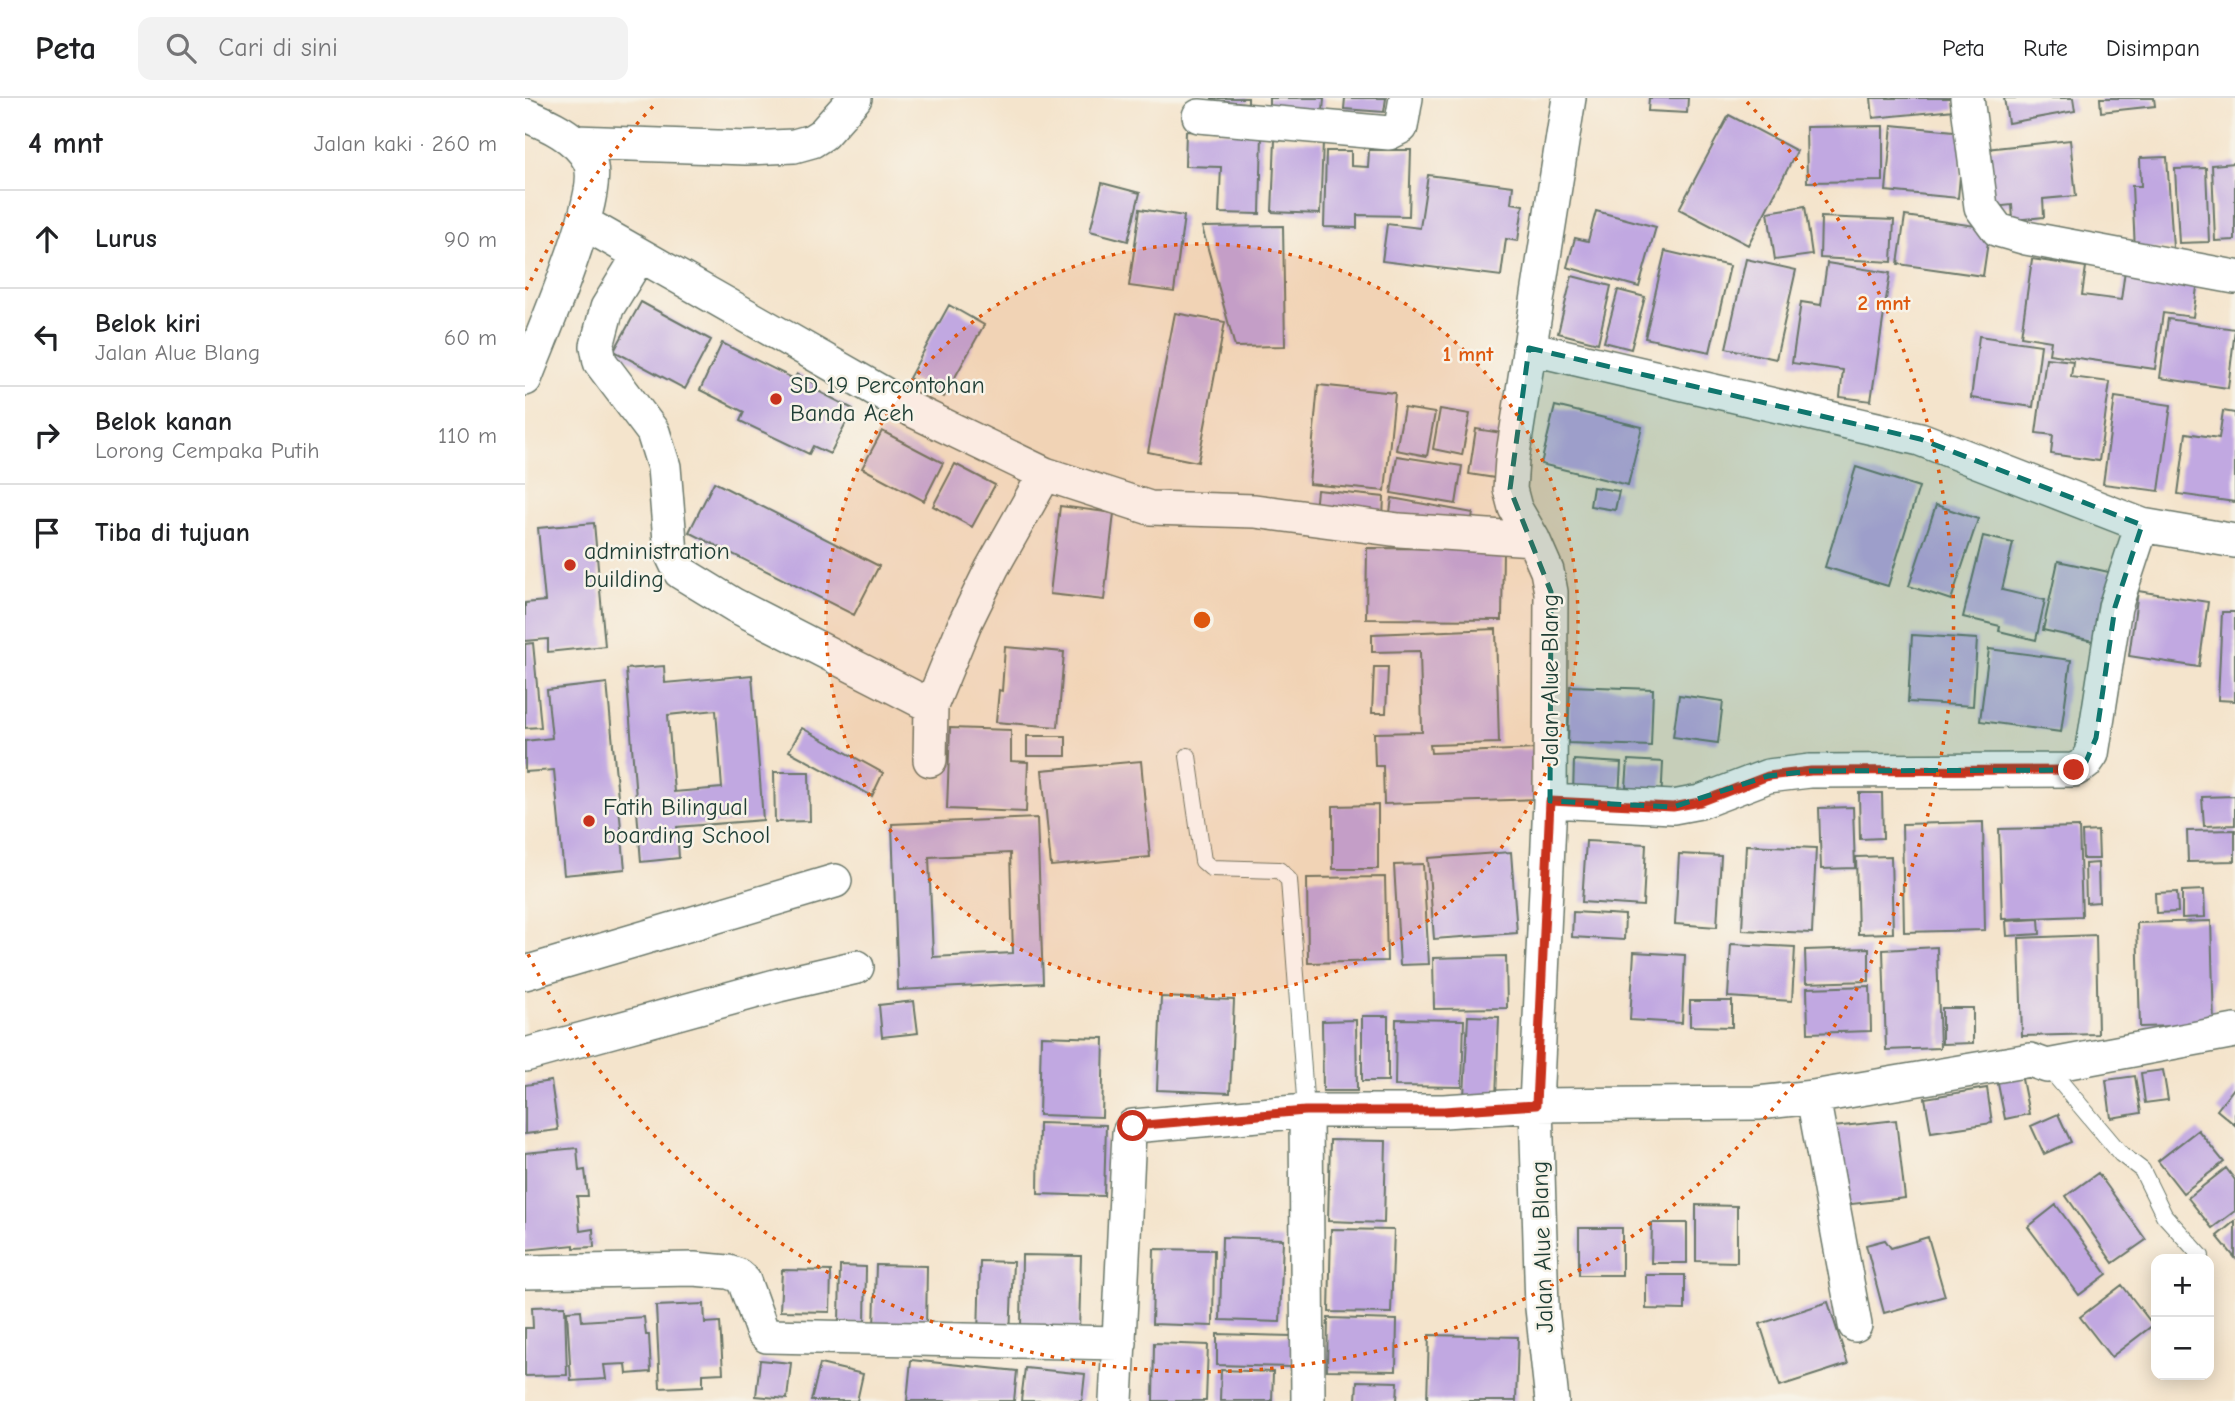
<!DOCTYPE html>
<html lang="id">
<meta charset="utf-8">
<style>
body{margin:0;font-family:"Comic Neue",sans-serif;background:#f2f2f2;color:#202124}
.controls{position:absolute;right:21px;bottom:21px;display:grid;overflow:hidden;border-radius:14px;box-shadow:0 4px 18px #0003}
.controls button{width:63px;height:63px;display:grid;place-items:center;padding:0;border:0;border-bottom:2px solid #e0e0e0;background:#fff;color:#202124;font:35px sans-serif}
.stop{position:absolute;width:21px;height:21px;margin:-16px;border:5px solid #c8321e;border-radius:50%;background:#fff}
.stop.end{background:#c8321e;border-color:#fff;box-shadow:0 2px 7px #0008}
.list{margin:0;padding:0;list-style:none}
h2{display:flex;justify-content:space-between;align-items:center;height:91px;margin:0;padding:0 28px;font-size:30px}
h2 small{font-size:23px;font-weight:400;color:#757577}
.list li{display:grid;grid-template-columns:46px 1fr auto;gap:21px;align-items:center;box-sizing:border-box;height:98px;padding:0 28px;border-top:2px solid #e0e0e0}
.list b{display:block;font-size:26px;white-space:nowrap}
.list p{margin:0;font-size:23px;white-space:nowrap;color:#757577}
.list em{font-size:23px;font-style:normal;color:#757577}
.icon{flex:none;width:38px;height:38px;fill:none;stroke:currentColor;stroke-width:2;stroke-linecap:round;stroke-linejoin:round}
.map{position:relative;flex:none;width:1710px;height:1303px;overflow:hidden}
header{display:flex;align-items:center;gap:42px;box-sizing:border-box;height:98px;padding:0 35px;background:#fff;border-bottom:2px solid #e0e0e0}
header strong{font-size:33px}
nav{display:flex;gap:38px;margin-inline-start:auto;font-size:24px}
.search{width:490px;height:63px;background:#f2f2f2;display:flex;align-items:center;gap:18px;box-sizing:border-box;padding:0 24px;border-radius:14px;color:#757577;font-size:26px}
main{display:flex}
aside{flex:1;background:#fff}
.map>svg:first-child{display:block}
.building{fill:#c1a8e1;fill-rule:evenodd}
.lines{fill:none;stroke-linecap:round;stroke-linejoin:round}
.lane-casing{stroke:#6a7769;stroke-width:18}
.street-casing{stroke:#6a7769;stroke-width:36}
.lane{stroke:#fff;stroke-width:16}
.street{stroke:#fff;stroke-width:33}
.route{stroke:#c8321e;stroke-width:9}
.marked{fill:#0f766e;fill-opacity:0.2;stroke:#0f766e;stroke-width:5;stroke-dasharray:14 9;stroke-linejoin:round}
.ring{fill:none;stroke:#de580e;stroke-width:3.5;stroke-dasharray:3.5 7}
.poi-dot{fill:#c8321e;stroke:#f7f3e8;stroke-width:2.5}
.labels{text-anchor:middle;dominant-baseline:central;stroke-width:5;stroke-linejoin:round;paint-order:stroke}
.poi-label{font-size:24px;fill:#1f3d34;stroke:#f7f3e8;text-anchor:start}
.street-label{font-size:24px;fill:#1f3d34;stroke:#f7f3e8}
.centre{fill:#de580e;stroke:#f7f3e8;stroke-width:3.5}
.ring-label{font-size:21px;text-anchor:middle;font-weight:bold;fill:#de580e;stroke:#f7f3e8;stroke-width:5;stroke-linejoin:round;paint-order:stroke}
</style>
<header>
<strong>Peta</strong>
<div class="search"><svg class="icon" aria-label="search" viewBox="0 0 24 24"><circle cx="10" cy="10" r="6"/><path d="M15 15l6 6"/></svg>Cari di sini</div>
<nav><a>Peta</a><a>Rute</a><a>Disimpan</a></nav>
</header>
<main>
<aside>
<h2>4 mnt<small>Jalan kaki · 260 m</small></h2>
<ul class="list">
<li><svg class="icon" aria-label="ahead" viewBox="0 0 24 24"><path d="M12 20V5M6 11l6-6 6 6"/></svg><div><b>Lurus</b></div><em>90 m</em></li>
<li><svg class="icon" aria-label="left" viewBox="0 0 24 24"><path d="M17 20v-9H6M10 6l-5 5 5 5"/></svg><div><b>Belok kiri</b><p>Jalan Alue Blang</p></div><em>60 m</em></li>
<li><svg class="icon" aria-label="right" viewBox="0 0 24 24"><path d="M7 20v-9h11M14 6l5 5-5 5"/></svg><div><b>Belok kanan</b><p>Lorong Cempaka Putih</p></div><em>110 m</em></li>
<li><svg class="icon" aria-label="arrive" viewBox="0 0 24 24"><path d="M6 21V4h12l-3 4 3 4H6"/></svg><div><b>Tiba di tujuan</b></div></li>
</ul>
</aside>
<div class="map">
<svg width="1710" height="1303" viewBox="0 0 1710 1303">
<rect width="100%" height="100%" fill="#f7f3e8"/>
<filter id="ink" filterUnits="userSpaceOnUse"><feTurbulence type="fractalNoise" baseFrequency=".0143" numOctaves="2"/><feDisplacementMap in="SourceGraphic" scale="14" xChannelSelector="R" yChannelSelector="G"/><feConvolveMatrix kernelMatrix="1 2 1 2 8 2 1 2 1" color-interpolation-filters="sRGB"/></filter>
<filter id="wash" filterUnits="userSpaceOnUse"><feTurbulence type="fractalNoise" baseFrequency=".00686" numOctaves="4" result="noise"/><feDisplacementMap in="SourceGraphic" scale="28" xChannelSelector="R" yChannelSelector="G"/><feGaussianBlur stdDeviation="1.57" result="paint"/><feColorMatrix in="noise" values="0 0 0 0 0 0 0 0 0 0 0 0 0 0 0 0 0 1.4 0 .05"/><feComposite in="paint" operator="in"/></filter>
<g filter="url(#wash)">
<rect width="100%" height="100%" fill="#f4e4cc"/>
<g id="blocks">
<path class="building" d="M687,0H723V5L687,2Z
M744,0H799L798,14L744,11Z
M820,0H861L859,14L819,11Z
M1124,0H1163L1162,15L1123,13Z
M1346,0H1428L1429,12L1348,20Z
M1479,0H1548L1550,13L1483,25Z
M1575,0H1629L1630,8L1576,14Z
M1204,17L1272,53L1223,147L1154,111Z
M1367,27L1439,34L1433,100L1361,93Z
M1358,28V83L1282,84L1281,29Z
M661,33L737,35L735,116L694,115L696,69L660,68Z
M750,42L798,44L795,116L747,114Z
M1545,42L1551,98L1518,101L1519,119L1488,122L1487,107L1468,109L1461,51Z
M844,52H886L884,118L832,117V130L799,129L801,53H826V68L843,69Z
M1642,59L1648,150L1610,152L1607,88H1616L1615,60Z
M1710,65V142L1690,143L1687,67Z
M1681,70L1684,144L1654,145L1650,71Z
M903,77L988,88L986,105L998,107L993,143L981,141L976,178L857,163L862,126L895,130Z
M577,85L615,95L603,143L565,133Z
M1280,108L1287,157L1250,162L1243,114Z
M615,111L659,118L649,194L604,188Z
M1071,113L1131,129L1114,189L1042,169L1050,140L1063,143Z
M1380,118L1465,130L1458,178L1373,166Z
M1296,119L1369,122L1367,164L1295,160Z
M758,128L760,248L710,249L677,129Z
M1140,153L1205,168L1185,254L1120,240Z
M1221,161L1271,172L1251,261L1201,250Z
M1507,161L1561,169L1557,197L1596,202L1600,172L1673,182L1668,219L1638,215L1630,271L1524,256L1526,243L1496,238Z
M1302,165L1365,175L1346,303L1315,299L1318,272L1267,265L1276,204L1296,207Z
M1047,178L1086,188L1073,245L1033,235Z
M1093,192L1120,199L1106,251L1079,244Z
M116,204L186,242L160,291L89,253Z
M424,207L459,227L419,299L384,280Z
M650,215L700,224L673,364L623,354Z
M1643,221L1710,231L1703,290L1635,280Z
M1454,238L1516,247L1508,309L1446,300Z
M197,245L269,281L272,276L291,286L289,291L328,311L305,356L288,348L284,356L215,323L219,314L175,292Z
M1521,260L1548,263L1546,279L1585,284L1574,363L1526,356L1528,337L1511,335Z
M793,287L870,295L860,393L784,386Z
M1590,299L1646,307L1634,393L1578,386Z
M1030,308L1117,329L1103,387L1016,366Z
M879,310L910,315L902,358L871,352Z
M915,311L945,316L937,357L908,351Z
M1698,313L1710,315V404L1653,396L1661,335L1694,340Z
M951,331L977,335L970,380L944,376Z
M357,333L418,365L399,403L337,370Z
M872,358L937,368L931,406L866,395Z
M430,366L470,387L447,429L408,408Z
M1331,369L1394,389L1363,488L1300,469Z
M189,384L354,468L329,517L164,434Z
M1068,389L1094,393L1090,412L1065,408Z
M792,392L859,399L858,420L790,413Z
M867,400L948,415L944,436L864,422Z
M1411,407L1453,421L1426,502L1384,488Z
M535,408L589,415L579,502L525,496Z
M69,425L80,548L23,554V541L0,543V505L20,503L13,430Z
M1458,438L1488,445L1477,492L1520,502L1511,542L1474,533L1475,528L1438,519Z
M842,450L978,451L977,522L841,521Z
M1533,463L1593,476L1577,545L1518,532Z
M1613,493L1683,504L1674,569L1604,558Z
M1697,514H1710V603L1693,602Z
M971,531L974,645L905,647L906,655L1014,651L1015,701L859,706L858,668H850L849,635L897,634L895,553L847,554V536Z
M1387,537L1452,541L1448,608L1383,604Z
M8,545L16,629L0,630V546Z
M480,549L539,554L533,629L471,624L474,592L477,593Z
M1464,551L1546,562L1536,634L1455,623Z
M139,568L140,585L227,577L238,722L152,729L154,760L116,764L101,571ZM191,612L197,690L149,694L143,617Z
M849,569H863L861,615H847Z
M82,585L100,771L39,777L29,672L0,674V643L27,640L22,592Z
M1045,588L1128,591L1126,648L1043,645Z
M1154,597L1198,603L1193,645L1148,639Z
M277,630L358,675L347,698L264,653Z
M425,630L486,632V663L503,664L501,714L422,711Z
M502,638H541V658H502Z
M1049,662L1096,665L1094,699L1048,696Z
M1103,662L1138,664L1136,705L1100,703Z
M616,663L625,759L526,768L517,672Z
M249,674H284L285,723L250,724Z
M1334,695H1357L1358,740L1335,741Z
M1710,698V727L1679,728L1677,699Z
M853,707V771H808V708Z
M1328,709L1330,770L1296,771L1294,710Z
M512,720L518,885L373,892L367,726ZM485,755L488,855L408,859L404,759Z
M1458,724L1460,832L1379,834L1377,726Z
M1554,729L1557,818L1477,821L1474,731Z
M1710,732V763L1663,764L1662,733Z
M1573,733L1574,761H1558L1557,734Z
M1061,743L1121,746L1118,808L1057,804Z
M1221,747L1291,750L1287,835L1217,832Z
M986,754L992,835L909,841L903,760Z
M1154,756L1196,758L1192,829L1150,826Z
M1366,758L1368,835L1333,836L1331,759Z
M1573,765L1574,804L1561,805L1560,766Z
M898,766L904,866L875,867L869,767Z
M860,779L862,863L783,865L782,780Z
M1679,792L1680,819L1657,820V793Z
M1652,794L1653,814L1631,815L1630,795Z
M1048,814L1100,817L1099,842L1047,839Z
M1514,821L1515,836L1482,838L1481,823Z
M1686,823L1689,927L1615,929L1612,825Z
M1571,837L1573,936L1497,938L1494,840Z
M1206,846L1270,849L1267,903L1203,899Z
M1412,849L1415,950L1361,952L1358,852Z
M1344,850V883L1281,885L1280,852Z
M1109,854L1160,857L1157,925L1105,922Z
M981,858L982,910L909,911L908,860Z
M1345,888L1346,933L1283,935L1282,890Z
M636,899L709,902L705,995L632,992Z
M389,903L393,935L357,939L354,907Z
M1165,903H1207V929L1165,928Z
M1417,910H1448V945L1417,946Z
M837,918H863V983H837Z
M943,918L974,919L971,1001L939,999Z
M871,921L939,922L937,989L870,988Z
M831,922L832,993H798L797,923Z
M516,938L579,940L577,1019L514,1017Z
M1638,972L1643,1002L1620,1005L1616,975Z
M1496,976L1504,1016L1480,1021L1472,981Z
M1610,978L1616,1015L1586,1020L1581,982Z
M26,983L33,1032L0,1036V987Z
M1710,989V1027L1692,1012Z
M1462,990L1467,1025L1406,1034L1400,1000Z
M1533,1016L1546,1044L1519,1056L1506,1028Z
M1371,1022L1380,1100L1318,1107L1309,1029Z
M514,1025L581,1027L579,1098L513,1096Z
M1673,1032L1699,1064L1658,1095L1633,1063Z
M805,1042L861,1043L859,1125L803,1123Z
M52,1050L54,1073L60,1072L63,1098H52L55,1133L68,1131L69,1149L49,1150V1147L0,1152V1055Z
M1701,1070L1710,1082V1113L1687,1130L1663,1100Z
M1573,1075L1621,1142L1588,1165L1541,1098Z
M1171,1107L1212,1108V1164L1171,1163Z
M1531,1107L1582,1176L1554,1197L1503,1129Z
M1710,1123V1160L1692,1138Z
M1127,1125H1162V1165H1126Z
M1054,1130H1097V1177H1054Z
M806,1131L869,1132L866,1215L804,1214Z
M697,1139L758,1141L755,1224L695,1222Z
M1403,1139L1420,1198L1359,1215L1341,1147L1360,1142L1366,1150Z
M629,1151L689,1152L688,1228L627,1226Z
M497,1157L556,1158L554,1234L496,1232Z
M455,1163L488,1164L485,1239L453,1238Z
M351,1167L402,1168L401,1231L349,1230Z
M315,1168L341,1169L340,1226H314Z
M257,1172L306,1173L305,1214L255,1213Z
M1121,1177H1160V1212L1121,1211Z
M1597,1187L1628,1227L1586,1259L1555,1219Z
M1303,1204L1323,1266L1255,1288L1235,1226Z
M179,1206L180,1225L195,1224L198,1275L178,1276V1288L135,1290L131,1208Z
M40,1208L42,1277L0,1278V1230H8L7,1209Z
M56,1212L57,1223L119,1219L121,1237H124L126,1274L102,1276L101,1266L79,1267L81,1281L46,1283L42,1213Z
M803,1220L872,1222L871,1273L802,1272Z
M692,1236L767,1238L766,1269L692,1267Z
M904,1237L993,1239L991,1303H902Z
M629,1245L683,1247L681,1303H628Z
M235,1262L266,1265L262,1301L231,1298Z
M386,1262L492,1273L489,1303H382Z
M295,1266L338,1276L332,1303H286Z
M500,1270L560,1276L557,1303H496Z
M696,1272L748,1274L747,1303H695Z
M832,1283L873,1284L872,1303H831Z"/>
</g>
</g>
<g filter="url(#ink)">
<use href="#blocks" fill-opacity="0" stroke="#6a7769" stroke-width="2"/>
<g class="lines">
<defs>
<path id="lane" d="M663,658L678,763L686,770L754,772L764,782L781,1013
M1522,968L1596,1056L1617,1072L1639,1117L1676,1158"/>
<path id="street" d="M1442,0L1456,109L1473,132L1501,140L1710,179
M0,17C23,26 52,39 64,62C81,94 14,243 0,281
M674,18L864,35L876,29L881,0
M50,44L221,50L269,48L287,43L298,36L330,0
M59,125L389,313L520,376L625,410L730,413L874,432L1008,441
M114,158L82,210L72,248L75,264L128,334L139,369L146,455L155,474L209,507L406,608
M1004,250L1395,341L1617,427L1710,443
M405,662L406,608L440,525L467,470L520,376
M1025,703L1148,709L1175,704L1243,678L1285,673L1549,672L1560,666L1567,656L1590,509L1617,427
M0,875L310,783
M0,957L254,887L332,869
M1288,999L1330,1227
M781,1013L783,1303
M0,1174L169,1171L203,1174L212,1177L219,1183L237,1233L242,1238L595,1245
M591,1303L604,1035L608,1028L781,1013H919L1011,1007L1233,1005L1288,999L1505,962L1522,968L1710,933
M1027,1303L1017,1210L1011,1007L1025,703L1026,494L1022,473L1008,441L990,410L985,391L987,362L1044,0"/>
</defs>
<use href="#lane" class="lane-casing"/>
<use href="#street" class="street-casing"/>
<use href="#lane" class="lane"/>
<use href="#street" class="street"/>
</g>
</g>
<g class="lines" filter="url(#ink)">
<path class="route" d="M608,1028L780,1013H919L1011,1007L1025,703L1148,709L1175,704L1243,678L1286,673L1549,672"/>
</g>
<path class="marked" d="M1004,250L1395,341L1617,427L1590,509L1571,640L1560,666L1549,672L1285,673L1243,678L1148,709L1025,703L1026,494L985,391Z"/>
<circle cx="677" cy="522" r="376" fill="#de580e" fill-opacity=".12"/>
<g class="ring">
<circle cx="677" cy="522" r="376"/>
<path d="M1 192A752 752 0 0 1 132 4M1222 4A752 752 0 1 1 1 852"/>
</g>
<g class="poi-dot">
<circle cx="251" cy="301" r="7"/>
<circle cx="45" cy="467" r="7"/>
<circle cx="64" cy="723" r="7"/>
</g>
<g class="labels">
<g class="poi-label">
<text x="265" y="287">SD 19 Percontohan<tspan x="265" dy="28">Banda Aceh</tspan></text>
<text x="59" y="453">administration<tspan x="59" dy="28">building</tspan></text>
<text x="78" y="709">Fatih Bilingual<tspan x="78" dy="28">boarding School</tspan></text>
</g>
<g class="street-label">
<text transform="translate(1025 582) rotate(-90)">Jalan Alue Blang</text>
<text transform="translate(1017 1149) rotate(-92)">Jalan Alue Blang</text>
</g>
</g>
<circle cx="677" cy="522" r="10" class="centre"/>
<g class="ring-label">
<text x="1359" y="212">2 mnt</text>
<text x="943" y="263">1 mnt</text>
</g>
</svg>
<div class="controls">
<button>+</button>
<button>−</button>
</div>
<div class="stop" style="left:608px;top:1028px"></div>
<div class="stop end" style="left:1549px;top:672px"></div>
</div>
</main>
